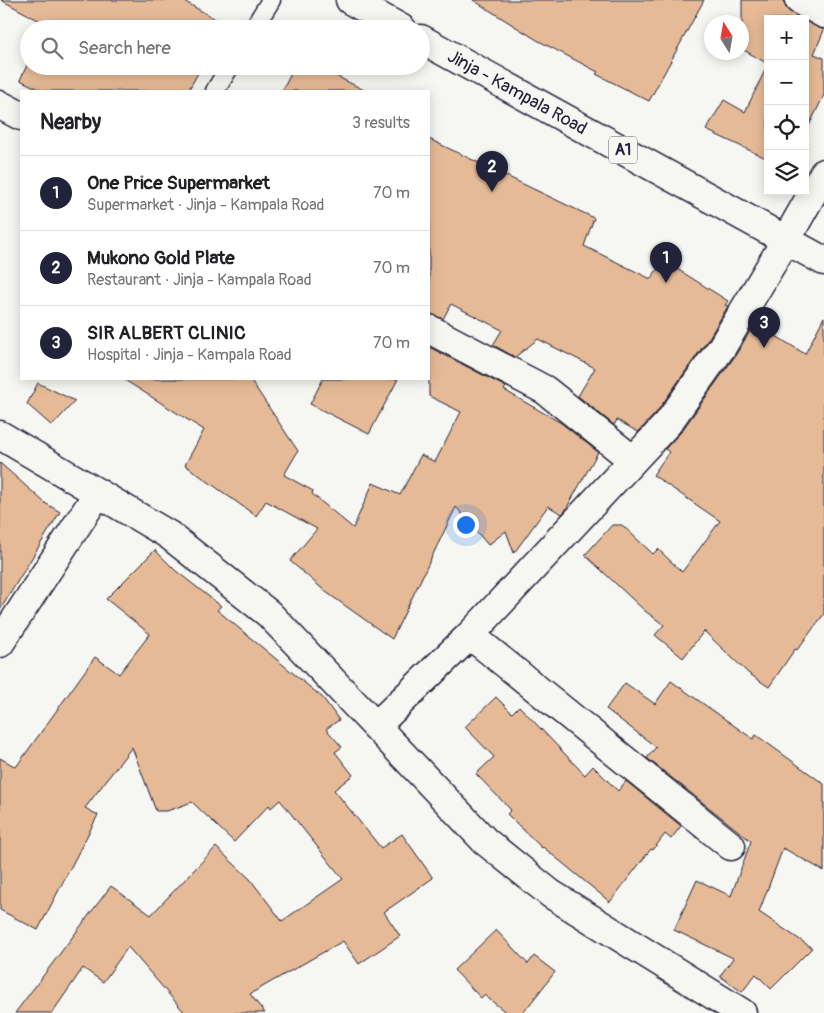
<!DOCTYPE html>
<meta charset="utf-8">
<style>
body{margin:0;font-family:Pangolin,sans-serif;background:#f2f2f2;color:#202124}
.controls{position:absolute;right:15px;top:15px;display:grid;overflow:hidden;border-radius:0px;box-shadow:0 2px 12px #0003}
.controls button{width:45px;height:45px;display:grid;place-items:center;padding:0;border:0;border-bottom:1px solid #e0e0e0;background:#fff;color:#202124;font:25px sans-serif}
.compass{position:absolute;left:704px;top:15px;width:45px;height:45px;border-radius:50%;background:#fff;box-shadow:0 2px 12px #0003;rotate:349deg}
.you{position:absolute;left:465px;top:524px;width:18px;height:18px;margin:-12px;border:4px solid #fff;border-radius:50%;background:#1a73e8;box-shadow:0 0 0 8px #1a73e833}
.badge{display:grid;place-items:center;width:32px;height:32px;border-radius:50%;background:#22223b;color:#fff;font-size:16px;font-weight:700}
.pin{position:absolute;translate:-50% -41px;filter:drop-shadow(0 1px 2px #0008)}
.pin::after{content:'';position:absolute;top:26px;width:18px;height:15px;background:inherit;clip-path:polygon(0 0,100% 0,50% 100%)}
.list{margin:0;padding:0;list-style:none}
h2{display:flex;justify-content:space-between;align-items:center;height:65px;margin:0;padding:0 20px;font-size:21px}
h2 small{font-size:16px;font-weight:400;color:#757577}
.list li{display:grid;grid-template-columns:32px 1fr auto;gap:15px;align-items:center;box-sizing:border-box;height:75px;padding:0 20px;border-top:1px solid #e0e0e0}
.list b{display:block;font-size:19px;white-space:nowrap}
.list p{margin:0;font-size:16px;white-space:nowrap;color:#757577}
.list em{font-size:16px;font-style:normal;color:#757577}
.icon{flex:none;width:28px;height:28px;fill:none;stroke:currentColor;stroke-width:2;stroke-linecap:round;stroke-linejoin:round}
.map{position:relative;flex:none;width:824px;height:1013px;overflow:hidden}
.search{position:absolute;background:#fff;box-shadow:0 2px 12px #0003;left:20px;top:20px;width:410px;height:55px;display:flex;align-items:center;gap:12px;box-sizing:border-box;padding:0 18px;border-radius:28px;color:#757577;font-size:19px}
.panel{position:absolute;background:#fff;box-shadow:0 2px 12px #0003;left:20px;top:90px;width:410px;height:290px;border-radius:0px}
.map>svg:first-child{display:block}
.building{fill:#e6ba96;stroke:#22223b}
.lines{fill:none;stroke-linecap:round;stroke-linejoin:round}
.lane-casing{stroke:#22223b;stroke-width:21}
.street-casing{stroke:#22223b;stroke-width:31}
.secondary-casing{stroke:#22223b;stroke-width:31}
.highway-casing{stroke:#22223b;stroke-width:31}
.lane{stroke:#f6f6f2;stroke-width:18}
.street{stroke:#f6f6f2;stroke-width:28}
.secondary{stroke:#f6f6f2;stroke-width:28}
.highway{stroke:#f6f6f2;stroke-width:28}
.labels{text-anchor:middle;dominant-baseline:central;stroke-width:4.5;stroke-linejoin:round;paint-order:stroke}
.shield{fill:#f6f6f2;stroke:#626272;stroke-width:1}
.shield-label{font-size:16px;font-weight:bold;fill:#22223b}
.street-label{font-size:18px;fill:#22223b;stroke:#f6f6f2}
</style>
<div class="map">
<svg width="824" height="1013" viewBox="0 0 824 1013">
<rect width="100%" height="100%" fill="#f6f6f2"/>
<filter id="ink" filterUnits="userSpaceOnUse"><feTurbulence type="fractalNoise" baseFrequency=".02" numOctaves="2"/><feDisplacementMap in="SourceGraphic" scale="10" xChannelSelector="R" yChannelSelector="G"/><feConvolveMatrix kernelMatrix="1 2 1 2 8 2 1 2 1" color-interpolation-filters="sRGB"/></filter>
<g filter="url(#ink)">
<path class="building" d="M1,0H182L226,25L224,29H36L40,21Z
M473,0H704L649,101L596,74L598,72L537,40Z
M742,0H783L786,8L800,19H768V64L742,49Z
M805,21L824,30L814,54L824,58V95L805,134Z
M29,61V66H202L188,91H43L20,80Z
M768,64V159L706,130L724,100L745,112Z
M295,66H316L366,91H282Z
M429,139L594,218L584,246L651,279L663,260L728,301L725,305L728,306L709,338L656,413L638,432L617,420L614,425L578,396L595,368L538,339L515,357L493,345L502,330L451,304L443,319L429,313Z
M824,317V614L797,650L795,649L769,687L748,673L704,631L683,658L655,635L664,625L645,611L585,555L612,525H622L653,554L658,549L682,572L720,521L653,475L669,452L665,449L681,432L735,356L755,323L805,354Z
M429,347L506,387L504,390L561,423L598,452L565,511L562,514L548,506L514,553L506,531L488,545L456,507L392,639L326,592L290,561L317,529L266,501L256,516L185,465L204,430L123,379H250L298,451L284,475L313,491L312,494L353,528L373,483L400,495L421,455L435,462L461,412L429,396Z
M323,379H398L369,434L310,404Z
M38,383L75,401L52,426L27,404Z
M0,463L45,503L60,512L0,610Z
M155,550L176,571L221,606L217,610L323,698L339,720L326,729L342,747L335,752L353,775L334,790L381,848L402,834L433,878L384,912L400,936L359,964L343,941L250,994L265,1013H185L128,947L103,982L83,968L52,1013H15L111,886L151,915L216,847L250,879L282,921L343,879L280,800L271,808L269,805L234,842L192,802L167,811H156L132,747L85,808L98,815L38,930L0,910V758L16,767L95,657L119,674L150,634L106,599Z
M671,681L753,739L756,735L824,784V871L783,848L759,912L812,948L771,989L756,974L742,992L720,976L733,958L674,930L697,880L731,896L751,841L647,758L656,747L606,709L625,683L655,704Z
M496,697L512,713L519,706L585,775L593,766L618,791L626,781L681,826L671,839L665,834L653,850L651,849L610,902L543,847L542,848L507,814L511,810L476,774L494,757L465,727Z
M496,930L528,964L534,956L555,972L523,1013H507L484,995L481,998L454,970Z"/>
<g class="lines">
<defs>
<path id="lane" d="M253,29L271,0
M215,91L230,66"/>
<path id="street" d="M799,0L824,14
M0,105L21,116
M429,329L545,390L633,460
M470,635L731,846
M0,643L98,493
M376,726L470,635L668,423L722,347L786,240"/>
<path id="secondary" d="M786,240L824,173
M0,435L169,535L269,614L485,841L551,894L742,1013"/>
<g id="highway">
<path d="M350,0L402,29"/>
<path id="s1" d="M421,39L824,261"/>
</g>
</defs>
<use href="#lane" class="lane-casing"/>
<use href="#street" class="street-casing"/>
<use href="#secondary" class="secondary-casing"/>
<use href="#highway" class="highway-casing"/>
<use href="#lane" class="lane"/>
<use href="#street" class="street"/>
<use href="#secondary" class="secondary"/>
<use href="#highway" class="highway"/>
</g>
</g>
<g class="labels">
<rect class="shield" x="609" y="136.5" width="28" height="27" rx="4"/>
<g class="shield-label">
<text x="623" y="150">A1</text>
</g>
<g class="street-label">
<text stroke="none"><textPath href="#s1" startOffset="110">Jinja - Kampala Road</textPath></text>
</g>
</g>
</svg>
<div class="controls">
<button>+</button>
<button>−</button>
<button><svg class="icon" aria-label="locate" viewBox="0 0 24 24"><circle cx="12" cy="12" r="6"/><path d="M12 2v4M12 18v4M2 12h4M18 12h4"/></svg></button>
<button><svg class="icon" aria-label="layers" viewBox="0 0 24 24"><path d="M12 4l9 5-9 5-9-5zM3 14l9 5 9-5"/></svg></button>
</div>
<svg class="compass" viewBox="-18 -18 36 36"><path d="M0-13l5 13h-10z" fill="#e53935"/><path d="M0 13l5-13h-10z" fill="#757577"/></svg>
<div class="you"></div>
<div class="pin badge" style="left:666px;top:283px">1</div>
<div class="pin badge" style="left:492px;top:192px">2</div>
<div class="pin badge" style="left:764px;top:348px">3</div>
<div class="search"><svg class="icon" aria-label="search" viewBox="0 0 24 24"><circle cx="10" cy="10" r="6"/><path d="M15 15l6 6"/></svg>Search here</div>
<section class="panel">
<h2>Nearby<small>3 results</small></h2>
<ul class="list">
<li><span class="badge">1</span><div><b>One Price Supermarket</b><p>Supermarket · Jinja - Kampala Road</p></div><em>70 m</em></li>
<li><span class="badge">2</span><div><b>Mukono Gold Plate</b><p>Restaurant · Jinja - Kampala Road</p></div><em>70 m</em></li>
<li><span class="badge">3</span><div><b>SIR ALBERT CLINIC</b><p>Hospital · Jinja - Kampala Road</p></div><em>70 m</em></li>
</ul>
</section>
</div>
